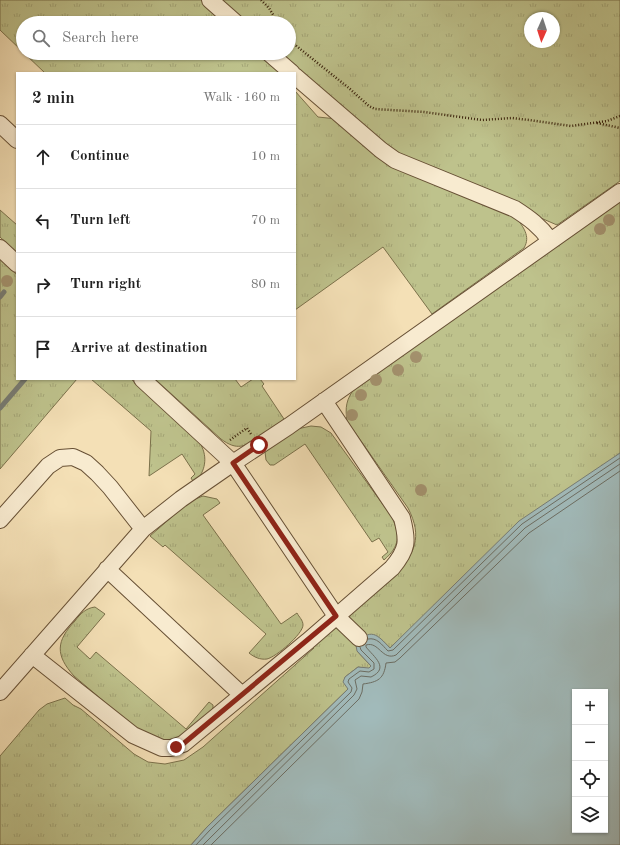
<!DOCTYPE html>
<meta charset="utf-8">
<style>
body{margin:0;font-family:"Old Standard TT",serif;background:#f6f6f6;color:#222}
.controls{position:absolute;right:12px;bottom:12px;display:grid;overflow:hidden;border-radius:0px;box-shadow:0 1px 3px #0004}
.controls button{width:36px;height:36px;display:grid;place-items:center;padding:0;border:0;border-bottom:1px solid #e0e0e0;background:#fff;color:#222;font:20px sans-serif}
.compass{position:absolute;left:524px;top:12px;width:36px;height:36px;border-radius:50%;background:#fff;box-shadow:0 1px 3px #0004;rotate:183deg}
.stop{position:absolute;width:12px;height:12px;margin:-9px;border:3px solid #8f2418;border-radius:50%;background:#fff}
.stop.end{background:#8f2418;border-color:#fff;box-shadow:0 1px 4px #0008}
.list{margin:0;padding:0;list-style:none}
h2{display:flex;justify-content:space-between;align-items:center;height:52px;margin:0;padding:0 16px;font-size:17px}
h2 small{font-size:13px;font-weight:400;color:#767676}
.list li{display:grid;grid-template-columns:26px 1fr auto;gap:12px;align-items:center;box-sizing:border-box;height:64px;padding:0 16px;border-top:1px solid #e0e0e0}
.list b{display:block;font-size:15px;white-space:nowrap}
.list em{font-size:13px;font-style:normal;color:#767676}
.icon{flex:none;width:22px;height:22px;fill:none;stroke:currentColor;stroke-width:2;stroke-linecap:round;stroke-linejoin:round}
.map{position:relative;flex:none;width:620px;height:845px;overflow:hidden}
.search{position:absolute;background:#fff;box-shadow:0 1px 3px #0004;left:16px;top:16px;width:280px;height:44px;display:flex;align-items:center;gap:10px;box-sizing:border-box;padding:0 14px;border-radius:22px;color:#767676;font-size:15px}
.panel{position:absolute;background:#fff;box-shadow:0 1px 3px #0004;left:16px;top:72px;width:280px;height:308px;border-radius:0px}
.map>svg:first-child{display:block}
.grass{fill:url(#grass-tufts);stroke:#7b714b;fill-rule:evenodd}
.water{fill:#a1baba;stroke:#777c74;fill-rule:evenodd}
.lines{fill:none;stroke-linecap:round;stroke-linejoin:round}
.shore{stroke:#6c6d62;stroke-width:1}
.stream{stroke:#777c74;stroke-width:5}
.minor-casing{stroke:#675035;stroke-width:18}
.path{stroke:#38200a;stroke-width:2.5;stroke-dasharray:1 2;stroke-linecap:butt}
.minor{stroke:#f8ebd0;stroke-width:16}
.tree{fill:#a3916d}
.route{stroke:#8f2418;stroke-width:5}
</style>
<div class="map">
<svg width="620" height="845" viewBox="0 0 620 845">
<defs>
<pattern id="grass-tufts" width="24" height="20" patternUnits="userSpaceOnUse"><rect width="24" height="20" fill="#bec28c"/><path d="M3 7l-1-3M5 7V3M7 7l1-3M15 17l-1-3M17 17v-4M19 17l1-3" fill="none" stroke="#a4a677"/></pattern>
</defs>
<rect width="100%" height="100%" fill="#f4e0b6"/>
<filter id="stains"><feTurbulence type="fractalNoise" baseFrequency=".005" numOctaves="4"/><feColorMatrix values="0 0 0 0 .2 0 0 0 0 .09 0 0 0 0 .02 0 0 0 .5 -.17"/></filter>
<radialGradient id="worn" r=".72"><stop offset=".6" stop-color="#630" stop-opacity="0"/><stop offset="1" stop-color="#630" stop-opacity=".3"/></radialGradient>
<path class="grass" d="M0,0H202L228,23H23V52L0,30Z
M214,0H620V181L557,225L395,155L274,53H289V23H240ZM530,18H554V42H530Z
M24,53H263L284,73H45Z
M295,91L318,117L337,119L367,147L516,217C523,227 531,236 524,248L432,314L383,247L295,310Z
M620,201V453L390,648L380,638L357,651L371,666L369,669L358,667L345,677L348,689L207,827L191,845H0V756L39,710L47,704L65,698L73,705L81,709L134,754L148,762L165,764L184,760L203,747L314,648L313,647L394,576C415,554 423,537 408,508L347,421C345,408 346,399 355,388Z
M0,210L17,225V253L0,237Z
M0,259L17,275V379H77L0,469Z
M91,379H131C150,396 169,414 188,431C192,436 200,441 202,447C208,460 204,474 194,483L191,478L195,474L182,454L149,476L151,431Z
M155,379H235L241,387L253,379H260L264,384L262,386L284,419C277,425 269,430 261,436C245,447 237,451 221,439Z
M311,426L321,427L331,433L392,517C400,536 400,546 384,560L382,557L388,552L379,538L372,542L305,444L274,465H270L266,460L265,452L269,448L297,429Z
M203,496L217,499L220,503L203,515L281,624L297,613C299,617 303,620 303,625C303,634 276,657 267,659C260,660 254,657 249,653L266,634L165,545L163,547L150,536L190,501Z
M95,607L105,614L77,647L90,659L96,652L186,729L209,702L213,705V708L210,712L183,736L163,742L146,737L74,676C55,655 56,641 75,621C80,614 86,608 95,607Z"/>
<path class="water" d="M620,453V845H191L207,827L348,689L343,682L345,677L358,667L369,668L371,666L357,651L356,645C370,627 377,634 390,648L519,521ZM575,692H605V830H575Z"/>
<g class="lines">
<path class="shore" d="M368,639C377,637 382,645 388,651L393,650L522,524L620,458
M196,845L210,830L351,692L352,688L348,682L349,679L360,671L369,672L374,669V663L361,650L360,647
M203,845L354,695L357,689L355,680L361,676L371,677C390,668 374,657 366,647V645C379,641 382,661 396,655L525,528L620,464
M211,845L359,699L362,692L363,684C378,682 384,679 386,663L395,662L400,658L529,533L620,471"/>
<path class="stream" d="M0,297L4,292
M0,408L25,379"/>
<defs>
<path id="minor" d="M210,0L236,23
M269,53L292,73
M295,76L381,150L395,160L515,209C529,218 540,226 550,240
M0,124L17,140
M0,248L17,264
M142,379L233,463L289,426L620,192
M0,520L48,466L60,458L73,457L86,463L97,473L110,487L143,529
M107,569L242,695
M32,655L133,735L162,748H171L183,744L308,641L392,568C408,549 408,541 402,518L324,401
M0,692L143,529L181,499L233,463L336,616L359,638"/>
</defs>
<use href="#minor" class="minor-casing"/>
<path class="path" d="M261,0L269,8L278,23
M289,40L350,89L369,106L375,109L424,112L482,120L512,118L529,120L571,126L607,121L620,116
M597,123L620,128
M230,440L247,428L251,434"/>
<use href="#minor" class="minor"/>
</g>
<g class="tree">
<circle cx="609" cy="220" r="6"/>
<circle cx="600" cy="229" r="6"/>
<circle cx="7" cy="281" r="6"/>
<circle cx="416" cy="357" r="6"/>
<circle cx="398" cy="370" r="6"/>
<circle cx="376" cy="380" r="6"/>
<circle cx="361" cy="395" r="6"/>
<circle cx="352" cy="415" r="6"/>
<circle cx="421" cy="490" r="6"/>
</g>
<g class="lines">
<path class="route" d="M176,747L183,744L336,616L233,463L259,445"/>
</g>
<rect width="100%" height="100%" filter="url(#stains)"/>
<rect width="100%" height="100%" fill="url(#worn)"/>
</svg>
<div class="controls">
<button>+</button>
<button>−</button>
<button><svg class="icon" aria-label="locate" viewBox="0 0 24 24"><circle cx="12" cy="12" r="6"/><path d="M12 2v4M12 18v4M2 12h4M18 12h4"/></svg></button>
<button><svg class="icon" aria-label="layers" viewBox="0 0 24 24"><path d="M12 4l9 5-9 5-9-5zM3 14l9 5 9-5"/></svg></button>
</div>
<svg class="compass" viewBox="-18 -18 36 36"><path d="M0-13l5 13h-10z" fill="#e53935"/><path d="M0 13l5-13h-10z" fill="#767676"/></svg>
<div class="stop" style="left:259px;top:445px"></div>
<div class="stop end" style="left:176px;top:747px"></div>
<div class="search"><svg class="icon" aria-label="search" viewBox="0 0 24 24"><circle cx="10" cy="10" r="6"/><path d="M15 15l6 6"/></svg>Search here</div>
<section class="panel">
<h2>2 min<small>Walk · 160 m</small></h2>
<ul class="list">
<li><svg class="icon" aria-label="ahead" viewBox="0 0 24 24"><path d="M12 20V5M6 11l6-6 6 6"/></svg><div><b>Continue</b></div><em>10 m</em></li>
<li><svg class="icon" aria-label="left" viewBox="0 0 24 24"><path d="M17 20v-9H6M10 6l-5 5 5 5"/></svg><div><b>Turn left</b></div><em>70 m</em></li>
<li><svg class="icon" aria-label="right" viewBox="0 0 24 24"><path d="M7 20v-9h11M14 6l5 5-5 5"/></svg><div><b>Turn right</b></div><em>80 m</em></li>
<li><svg class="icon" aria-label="arrive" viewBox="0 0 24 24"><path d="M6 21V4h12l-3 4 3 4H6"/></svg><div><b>Arrive at destination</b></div></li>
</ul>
</section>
</div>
